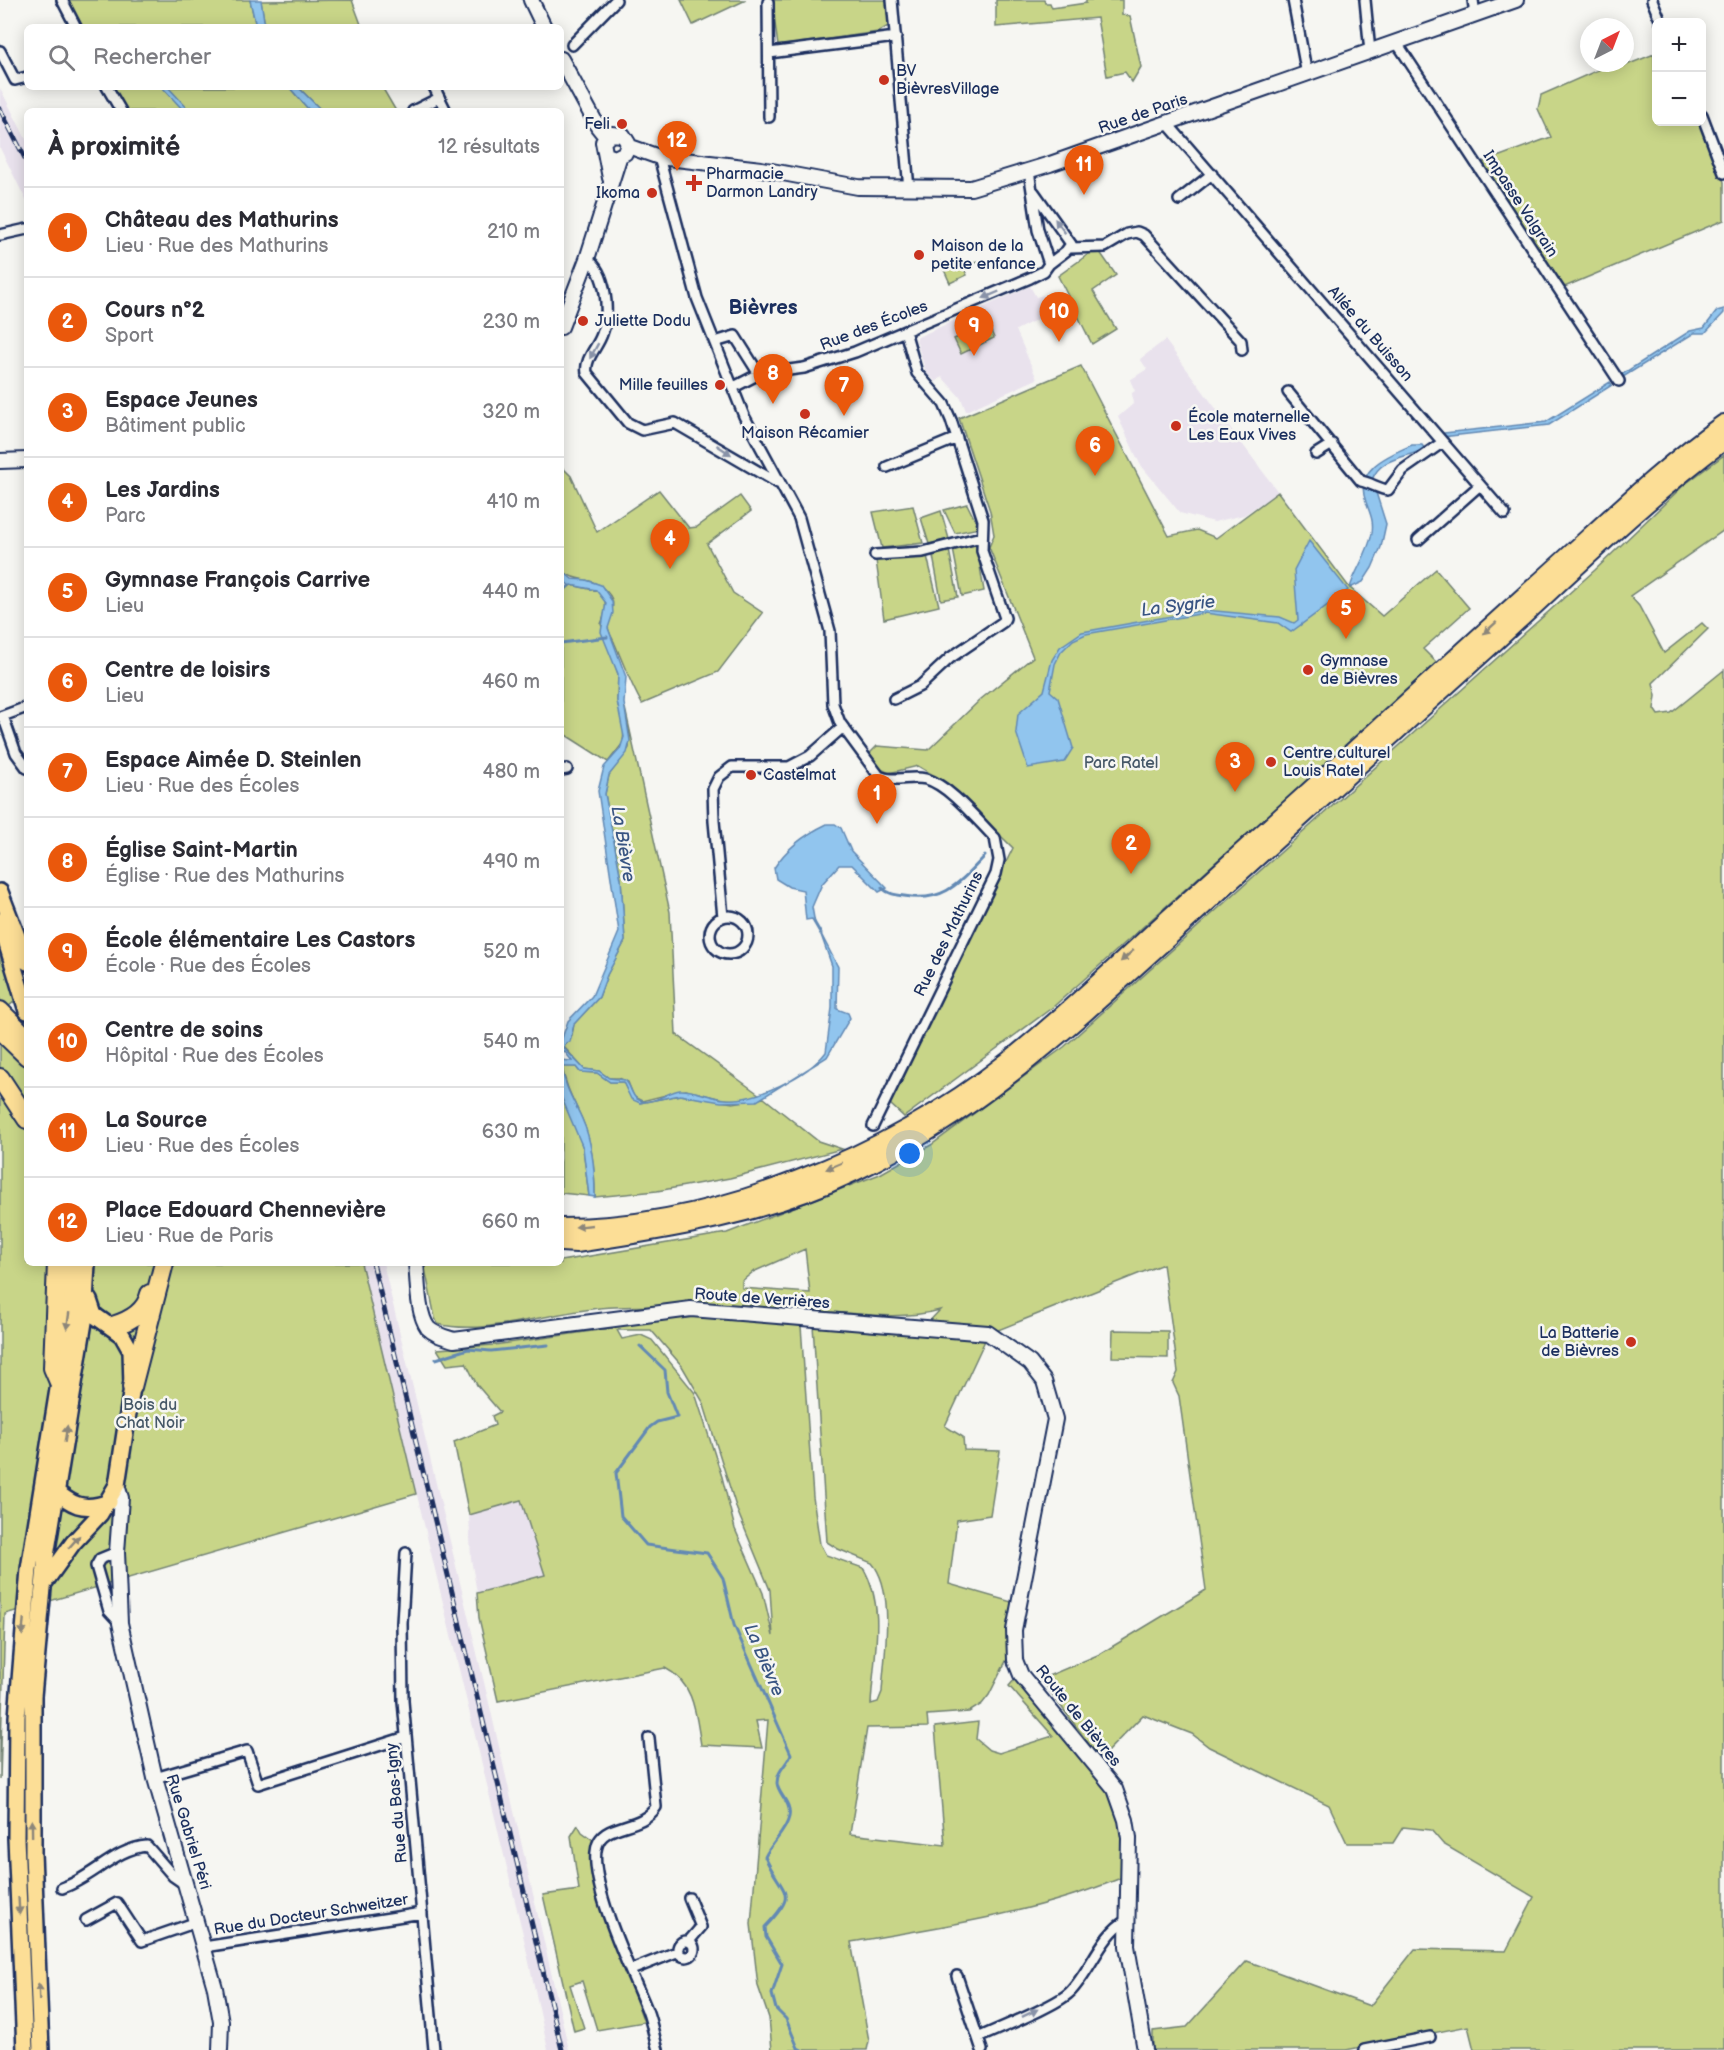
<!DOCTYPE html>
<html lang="fr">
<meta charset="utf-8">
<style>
body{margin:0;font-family:"Balsamiq Sans",sans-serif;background:#f2f2f3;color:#2b2b33}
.controls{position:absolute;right:18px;top:18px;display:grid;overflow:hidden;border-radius:9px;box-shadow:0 3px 15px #0003}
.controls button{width:54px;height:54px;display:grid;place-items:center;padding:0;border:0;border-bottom:2px solid #e1e1e2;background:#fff;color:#2b2b33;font:30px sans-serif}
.compass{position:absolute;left:1580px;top:18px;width:54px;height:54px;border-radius:50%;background:#fff;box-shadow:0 3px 15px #0003;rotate:42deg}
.you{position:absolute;left:910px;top:1154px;width:21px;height:21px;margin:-15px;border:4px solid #fff;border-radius:50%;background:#1a73e8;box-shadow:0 0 0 9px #1a73e833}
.badge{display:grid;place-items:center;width:39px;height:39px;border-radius:50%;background:#ea580c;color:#fff;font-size:20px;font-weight:700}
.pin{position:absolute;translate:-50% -50px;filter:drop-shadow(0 2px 3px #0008)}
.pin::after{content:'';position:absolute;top:32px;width:21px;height:18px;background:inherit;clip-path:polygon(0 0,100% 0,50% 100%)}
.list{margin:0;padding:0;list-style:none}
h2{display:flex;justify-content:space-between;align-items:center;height:78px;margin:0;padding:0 24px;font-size:26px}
h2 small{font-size:20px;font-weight:400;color:#7c7c81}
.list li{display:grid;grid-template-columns:39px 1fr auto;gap:18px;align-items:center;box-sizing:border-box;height:90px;padding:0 24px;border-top:2px solid #e1e1e2}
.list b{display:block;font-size:22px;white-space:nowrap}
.list p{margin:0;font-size:20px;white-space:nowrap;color:#7c7c81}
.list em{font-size:20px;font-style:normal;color:#7c7c81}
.icon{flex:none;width:33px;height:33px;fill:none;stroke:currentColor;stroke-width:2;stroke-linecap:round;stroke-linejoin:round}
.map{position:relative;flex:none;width:1724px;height:2050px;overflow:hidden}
.search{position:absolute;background:#fff;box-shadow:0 3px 15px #0003;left:24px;top:24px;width:540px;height:66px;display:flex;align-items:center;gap:15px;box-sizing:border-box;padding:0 21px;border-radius:9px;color:#7c7c81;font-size:22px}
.panel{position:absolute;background:#fff;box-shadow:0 3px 15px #0003;left:24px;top:108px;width:540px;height:1158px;border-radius:9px}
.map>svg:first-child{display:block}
.built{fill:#e9e2ed}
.green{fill:#c8d588;stroke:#728273;stroke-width:1.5;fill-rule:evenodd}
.water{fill:#91c5ee;stroke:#6289b4;stroke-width:1.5}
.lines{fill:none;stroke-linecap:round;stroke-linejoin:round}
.stream{stroke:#6289b4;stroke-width:3}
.street-casing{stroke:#1b2f5e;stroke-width:14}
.secondary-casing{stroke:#1b2f5e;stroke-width:18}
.primary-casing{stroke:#1b2f5e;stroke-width:20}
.highway-casing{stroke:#1b2f5e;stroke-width:22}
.street{stroke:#f6f6f2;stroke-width:9}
.secondary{stroke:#f6f6f2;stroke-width:14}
.primary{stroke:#fcde96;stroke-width:15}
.highway{stroke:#fcde96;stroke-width:18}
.rail-casing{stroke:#1b2f5e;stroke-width:5}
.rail{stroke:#f6f6f2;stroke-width:3;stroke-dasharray:9;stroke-linecap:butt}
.oneway{fill:#8892a8}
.oneway2{fill:#8c867a}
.poi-dot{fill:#c8321e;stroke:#f6f6f2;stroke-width:2}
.labels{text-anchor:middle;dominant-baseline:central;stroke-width:5;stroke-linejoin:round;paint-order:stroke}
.poi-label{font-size:16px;fill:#1b2f5e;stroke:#f6f6f2;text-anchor:start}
.street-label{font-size:16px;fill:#1b2f5e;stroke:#f6f6f2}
.park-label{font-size:16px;fill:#465868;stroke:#f6f6f2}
.water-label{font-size:18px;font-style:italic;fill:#385482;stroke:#f6f6f2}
.quarter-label{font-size:20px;font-weight:bold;fill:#1b2f5e;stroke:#f6f6f2}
</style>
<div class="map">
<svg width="1724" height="2050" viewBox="0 0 1724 2050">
<rect width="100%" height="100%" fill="#f6f6f2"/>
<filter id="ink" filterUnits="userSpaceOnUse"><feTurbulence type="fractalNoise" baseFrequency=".0167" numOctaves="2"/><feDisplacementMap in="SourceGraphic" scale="12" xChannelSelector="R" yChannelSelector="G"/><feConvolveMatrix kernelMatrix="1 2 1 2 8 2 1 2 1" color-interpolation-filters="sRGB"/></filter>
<g filter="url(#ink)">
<path class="built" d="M0,88L27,141V202L0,148Z
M1030,286L1036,297L1043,295L1052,312L1016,330L1037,379L966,411L961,398L942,377L936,382L926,372L916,340L918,337Z
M1165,340L1278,492L1244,515L1214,522L1180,513L1140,464L1118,417L1133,404L1132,393L1135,391L1130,380L1147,369L1140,359Z
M361,1263H383L489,1703L569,2050H548L522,1930Z
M521,1500L545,1576L477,1593L471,1559L469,1515Z"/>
<path class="green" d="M56,0H250L256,27H69Z
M352,0L362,27H265L261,1Z
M681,0H746L693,25Z
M772,0H886L890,25L878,32L778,46Z
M996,0H1044L1045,3H1050L1052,8L1086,3V0H1122V15L1130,16L1141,67L1132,82L1125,72L1107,76L1097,18L996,27Z
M1654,54L1656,122L1702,121L1724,182V220L1562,288L1481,163L1551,137L1538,109L1541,95L1614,63H1622L1624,66Z
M100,87H289L310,111H115Z
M298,87H382L396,111H322Z
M1097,248L1116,275L1093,291L1116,329L1092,344L1058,276Z
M940,261L943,268L978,261L964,269L967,275L950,283Z
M988,324L994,338L961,354L954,339Z
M1081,366L1169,536L1197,530L1216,538L1278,492L1349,587L1382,616L1436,569L1469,608L1423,649L1438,664L1053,1007L904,1117L888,1102L1013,848L947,783L918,766L889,773L879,768L869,754L877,746L928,750L981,699L1033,657L989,547L994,535L990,511L959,418Z
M1724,455V530L1630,596L1639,606L1664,653L1702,623L1708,629L1653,683L1656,696L1654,709L1658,715L1671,713L1724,670V2050H1474L1468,2026L1346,2050H1153V2031L1187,2027L1247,1961L1370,2006L1415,1949L1506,1951L1534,1897L1443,1844L1431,1830L1403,1827L1393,1843H1347L1329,1805L1209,1747L1192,1734L1143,1715L1100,1759L1041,1679L1100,1654L1206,1590L1179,1396L1173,1383L1178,1372L1163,1264L988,1334L945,1426L963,1437L964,1450L1000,1451L990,1515L957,1520L949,1584L1015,1603L1008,1657L989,1695L982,1704L969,1712L927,1715L928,1727L867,1728L850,1834L945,1845L935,1727L978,1722L976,1739L989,1750L999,1753L1053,1736L1009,1686L1016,1678C1052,1721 1116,1779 1124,1836C1126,1849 1122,1865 1121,1878C1035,1913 942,1927 851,1942L869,2041L867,2050H772L769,2018L758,1986L751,1924L768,1720L756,1721L762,1748L701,1745C696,1716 695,1683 665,1668L498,1701L479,1618L477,1593L545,1575L521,1500L469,1515L454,1442L495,1425L492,1416L500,1412L477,1385L466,1363L447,1365L437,1349L494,1345L614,1328L612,1322L692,1312L801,1326L813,1497L820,1544L826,1555L863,1568C887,1607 873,1660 871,1704L878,1702L882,1692C884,1656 896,1591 872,1563L838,1549L827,1542L813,1325L920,1331L940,1310C899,1321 856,1313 814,1311C748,1308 680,1305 614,1307C562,1308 488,1337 438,1324L435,1318L424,1263H561V1261L727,1233L880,1174L931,1145L1064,1047L1595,570L1684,485ZM805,1249L810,1293L742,1288V1281L753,1272ZM617,1330H651L682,1366L703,1402L737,1510L770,1590L773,1636L763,1593L735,1529L722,1477L695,1393L652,1340L641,1335L622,1339Z
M561,466L571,476L597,532L659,490L689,528L697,527L740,496L751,511L707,544L733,593L763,613L718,672L642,704C630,683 624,665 615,644C613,639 608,632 608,626C609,612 621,603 603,588C589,576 576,583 561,570Z
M967,504L979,528L955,533L944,510Z
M913,506L923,543L882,548L873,512Z
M941,511L949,539L929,544L921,518Z
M976,542L984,591L962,596L953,549Z
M949,550L958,597L941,600L933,556Z
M927,556L939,606L884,619L876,560Z
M571,585L598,591C609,600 606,612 601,624L618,674L617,701L624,729L623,743L608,762L561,732V594Z
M625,708L670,912L676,1034L760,1095L737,1100L722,1099L686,1090L642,1101L634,1097L628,1082L619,1078H609L599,1071L584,1069L564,1047L572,1035L574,1024L599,997L607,975L625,941L621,879L605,794L609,775L629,748L630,735Z
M0,945L23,994L8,1007L27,1050V1263H361L416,1494L5,1614L0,1780Z
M562,1066L576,1067L580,1072L597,1073L610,1082H623L629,1094L640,1103L680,1095L733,1103L764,1098L818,1141L842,1149L730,1178L657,1191L595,1197C595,1171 592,1143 582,1119C574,1101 565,1086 562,1066Z
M561,1096L576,1127L583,1148L589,1196L561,1193Z
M1113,1330L1168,1331V1358L1112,1357Z
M578,1825L582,1832L593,1840L596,1893L644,2022L597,2030L582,1981L570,1985L584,2028L574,2031L543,1895L579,1890L571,1836Z"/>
<path class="water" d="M250,0H261L265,27H256Z
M162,87H168L190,111H184Z
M289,87H298L322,111H310Z
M1724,309V313L1705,333H1694L1623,377L1621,375L1690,331L1704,328L1717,311Z
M1610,382L1612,385L1549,425L1441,437L1444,433L1546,422Z
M1412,445H1422L1425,449C1406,458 1380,457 1372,480L1386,524L1381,547L1372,568L1363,582L1350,588C1354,572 1369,552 1372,533C1374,520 1370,514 1366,502C1353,469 1389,455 1412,445Z
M1309,541L1348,590L1291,632L1278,623L1205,613L1086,634L1073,640L1061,652L1055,664L1050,691L1058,698L1073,748L1064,762L1028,768L1016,732L1018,714L1044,691L1052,660L1060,647L1082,632L1205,610L1280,617L1294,623L1298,620L1294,570Z
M561,570L572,579L586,580L601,585L612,601L613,613L608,628L626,677L624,703L630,741L627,753L609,775L605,794L621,879L625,941L607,975L599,997L574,1024L570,1042L566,1043L564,1048L584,1069L599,1071L609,1078L625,1080C631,1085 631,1095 637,1099C649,1108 668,1091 680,1090C694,1089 710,1098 725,1099C754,1102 808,1076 826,1052L832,1008V966L820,932L838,967L837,1009L848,1013L850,1018L827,1057L757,1101L721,1102L680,1095L640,1103L631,1099L623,1082H610L597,1073L580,1072L576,1067H562C564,1086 574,1101 582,1119C593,1143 595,1171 595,1197L589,1196L583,1148L561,1096V1060L572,1061L565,1052L561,1054V1041L568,1021L592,996L619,932L598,791L604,767L620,749L624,737L617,701L618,674L601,632L606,603L596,590L571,585L561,594L569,585L561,579Z
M827,824H835L841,828L851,851L887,888L879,892L852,865H839L822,884L812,907L815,924L812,919L806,920L803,890L789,887L776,879L774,868C786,849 806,834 827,824Z"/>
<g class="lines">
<path class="stream" d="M561,643L607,637
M882,888C889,894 895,895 904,896C944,903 959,883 985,856
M814,922L821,934
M640,1346L665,1370L667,1392L677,1417L657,1422L650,1427L616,1473L621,1516L646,1545L707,1553L723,1578L734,1625L791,1754C787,1765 777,1770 777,1783C778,1795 792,1802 789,1817C786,1832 771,1843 765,1857C783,1896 800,1891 765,1927L766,1937L782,1964L772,1994L776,2009L786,2019L798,2048L802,2050
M436,1359L468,1349L491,1351L548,1345"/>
<defs>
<path id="street" d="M62,0L76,27
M892,0L909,189
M1293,0L1307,75
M1365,0L1370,52
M1473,0L1475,15
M1652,0L1661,22
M768,2L769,117
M1397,43L1619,381
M572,45L616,0
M0,51L15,80L27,77
M769,53L896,37
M107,87L121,111
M434,87L446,111
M413,111L439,98
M1702,115L1724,173
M1167,123L1505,514
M659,157L697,298L744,416L799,518L830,631L833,704L840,723L879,776C894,783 910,775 926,779C949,785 978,821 995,838L999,860L996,874L873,1126
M1029,171L1038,230L1049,264L1066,251L1071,244L1034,192
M1179,200L1212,174
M0,235L27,229
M1070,248L1105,247L1127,234L1137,232L1144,235L1241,341L1242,350
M587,259C607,272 610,313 602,334C598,347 584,359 587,373L628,423L642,430L675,423L778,483
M715,342L735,336L759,374
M734,387L759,374L804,368L855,352L1030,278L1044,271L1049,264
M1288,392L1361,481C1371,483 1379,489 1388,490L1403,470L1443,442
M1316,454L1332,444
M887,467L957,438
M1418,540L1480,485
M875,555L923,552L981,537
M894,699L920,686L950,658L1003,622L1005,618L982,551L983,520L951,420L944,404L917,373L905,331
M3,716L16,753L27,768
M0,717L27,707
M561,770L567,769
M710 935a19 19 0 1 1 38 0a19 19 0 1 1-38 0Z
M723,917L714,821L713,789L719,777L732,767H789L810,756L843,727
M117,1552L100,1559L96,1566L109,1611L120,1623
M406,1553L402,1623L403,1701L434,2050
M649,1738L656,1807C642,1829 609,1823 599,1841C582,1872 634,1977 647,2010C652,2023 654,2037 658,2050
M155,1778L247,1751L258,1784L406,1737
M62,1888C92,1878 116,1848 147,1846L173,1876L186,1885
M86,1920L117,1903L142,1941L197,1922
M689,1941L701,1927L689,1898
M678 1949a8 8 0 1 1 16 0a8 8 0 1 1-16 0Z
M204,1947L422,1913
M631,1970L679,1951
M957,1976L982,2050
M978,2038C999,2028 1054,2007 1069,1993C1089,1974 1102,1933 1126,1921
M1364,2050L1430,2037"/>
<path id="secondary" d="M531,0L544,27
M561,59L598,127L606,137
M628,146L659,157L761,169L858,187L971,188L1050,164L1516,0
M607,155L615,158L625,153L628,143L623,135L611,134L603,142L610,178
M561,327L587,259L619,158
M0,461L27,460
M416,1263C418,1281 417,1313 428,1328C435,1335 445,1337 454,1340L691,1309L988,1333L1030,1363L1044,1381L1055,1419L1014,1630L1015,1660L1021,1675L1115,1789L1126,1820L1129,1838L1127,1946L1145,2050
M117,1485L121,1498L117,1552L120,1623L155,1778L215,1988L221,2022L220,2050"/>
<path id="primary" d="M0,892L27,962
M0,921L27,1011
M51,1487C71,1505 83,1512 109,1502
M45,1582L73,1543L100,1514L117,1485L132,1387L131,1351L122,1335L94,1315L89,1300
M25,2050L16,1838L17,1717L29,1569L70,1315L72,1263
M41,2050L33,1853V1696L46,1556L84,1322L87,1263"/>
<path id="highway" d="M0,1011L27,1038
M0,1030L27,1056
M0,1078L27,1119
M561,1228C716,1228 889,1156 1009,1061C1073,1010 1132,951 1193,897C1308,793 1422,688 1537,585C1598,531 1657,471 1724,424
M561,1242L576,1243C670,1229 766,1214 853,1172C980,1112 1075,1021 1178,928C1283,833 1388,739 1492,644C1568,575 1642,501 1724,440
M57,1263L53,1368L59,1382
M113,1326C130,1321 146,1312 150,1294
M132,1387L164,1263"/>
</defs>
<use href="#street" class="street-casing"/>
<use href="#secondary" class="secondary-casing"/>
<use href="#primary" class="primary-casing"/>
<use href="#highway" class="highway-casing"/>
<use href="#street" class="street"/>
<use href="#secondary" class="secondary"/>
<use href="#primary" class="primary"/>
<use href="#highway" class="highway"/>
<defs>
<path id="rail" d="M0,109L27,162
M373,1263L562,2050"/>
</defs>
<use href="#rail" class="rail-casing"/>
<use href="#rail" class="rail"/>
</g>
<defs><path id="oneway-solid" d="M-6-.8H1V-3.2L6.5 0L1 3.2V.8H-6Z" transform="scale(1.5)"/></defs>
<g class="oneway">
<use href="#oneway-solid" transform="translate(1060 226) rotate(-126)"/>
<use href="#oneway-solid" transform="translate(991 295) rotate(157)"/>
<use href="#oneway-solid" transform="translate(594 351) rotate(119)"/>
<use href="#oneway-solid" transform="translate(724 450) rotate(33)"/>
<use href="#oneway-solid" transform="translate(1030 2013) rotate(-26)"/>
</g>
<g class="oneway2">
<use href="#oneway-solid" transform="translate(1490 628) rotate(138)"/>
<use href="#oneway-solid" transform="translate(1127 956) rotate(138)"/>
<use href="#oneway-solid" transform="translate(834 1166) rotate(157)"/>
<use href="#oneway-solid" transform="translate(584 1226) rotate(174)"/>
<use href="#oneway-solid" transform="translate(68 1321) rotate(98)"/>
<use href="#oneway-solid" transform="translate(66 1434) rotate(-81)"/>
<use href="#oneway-solid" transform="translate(74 1542) rotate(-49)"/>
<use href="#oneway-solid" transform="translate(23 1627) rotate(95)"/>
<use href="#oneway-solid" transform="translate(32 1828) rotate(-91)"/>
<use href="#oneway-solid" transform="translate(19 1906) rotate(87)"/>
<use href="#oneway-solid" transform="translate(39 1992) rotate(-92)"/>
</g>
</g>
<g class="poi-dot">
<circle cx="884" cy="80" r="6"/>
<circle cx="622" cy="124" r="6"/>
<path d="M691 174h6v6h6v6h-6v6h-6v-6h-6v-6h6z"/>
<circle cx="652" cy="193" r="6"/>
<circle cx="919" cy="255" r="6"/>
<circle cx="583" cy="321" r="6"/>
<circle cx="720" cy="385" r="6"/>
<circle cx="805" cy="414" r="6"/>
<circle cx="1176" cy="426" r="6"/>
<circle cx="1308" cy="670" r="6"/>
<circle cx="1271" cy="762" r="6"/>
<circle cx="751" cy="775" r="6"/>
<circle cx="1631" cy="1342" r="6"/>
</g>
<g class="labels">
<g class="poi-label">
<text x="896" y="71">BV<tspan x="896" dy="18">BièvresVillage</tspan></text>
<text x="610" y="124" text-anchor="end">Feli</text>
<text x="706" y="174">Pharmacie<tspan x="706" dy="18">Darmon Landry</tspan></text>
<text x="640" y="193" text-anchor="end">Ikoma</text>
<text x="931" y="246">Maison de la<tspan x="931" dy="18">petite enfance</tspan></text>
<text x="595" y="321">Juliette Dodu</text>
<text x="708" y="385" text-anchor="end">Mille feuilles</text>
<text x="1188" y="417">École maternelle<tspan x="1188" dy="18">Les Eaux Vives</tspan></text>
<text x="805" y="433" text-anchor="middle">Maison Récamier</text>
<text x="1320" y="661">Gymnase<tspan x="1320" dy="18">de Bièvres</tspan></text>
<text x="1283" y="753">Centre culturel<tspan x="1283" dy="18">Louis Ratel</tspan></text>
<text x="763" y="775">Castelmat</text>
<text x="1619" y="1333" text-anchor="end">La Batterie<tspan x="1619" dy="18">de Bièvres</tspan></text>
</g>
<g class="street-label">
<text transform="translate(1143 114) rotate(-19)">Rue de Paris</text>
<text transform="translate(1520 204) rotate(57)">Impasse Valgrain</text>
<text transform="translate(874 326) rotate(-21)">Rue des Écoles</text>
<text transform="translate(1370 334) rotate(49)">Allée du Buisson</text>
<text transform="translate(949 934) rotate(-64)">Rue des Mathurins</text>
<text transform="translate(762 1299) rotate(4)">Route de Verrières</text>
<text transform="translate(1078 1716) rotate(51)">Route de Bièvres</text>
<text transform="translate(397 1803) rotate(-95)">Rue du Bas-Igny</text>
<text transform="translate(188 1832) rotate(73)">Rue Gabriel Péri</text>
<text transform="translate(311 1915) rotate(-9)">Rue du Docteur Schweitzer</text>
</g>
<g class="park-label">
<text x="1121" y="763">Parc Ratel</text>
<text x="150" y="1405">Bois du<tspan x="150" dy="18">Chat Noir</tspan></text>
</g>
<g class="water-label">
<text transform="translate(1178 606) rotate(-7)">La Sygrie</text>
<text transform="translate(623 844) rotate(81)">La Bièvre</text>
<text transform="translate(764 1660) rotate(67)">La Bièvre</text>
</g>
<g class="quarter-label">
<text x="763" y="308">Bièvres</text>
</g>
</g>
</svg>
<div class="controls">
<button>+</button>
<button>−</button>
</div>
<svg class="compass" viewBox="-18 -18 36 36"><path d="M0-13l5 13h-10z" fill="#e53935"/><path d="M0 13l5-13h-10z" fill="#7c7c81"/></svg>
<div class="you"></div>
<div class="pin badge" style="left:877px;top:824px">1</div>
<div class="pin badge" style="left:1131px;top:874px">2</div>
<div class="pin badge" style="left:1235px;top:792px">3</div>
<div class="pin badge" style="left:670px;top:569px">4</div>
<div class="pin badge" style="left:1346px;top:639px">5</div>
<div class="pin badge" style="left:1095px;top:476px">6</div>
<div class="pin badge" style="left:844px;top:416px">7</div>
<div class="pin badge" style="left:773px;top:404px">8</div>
<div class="pin badge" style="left:974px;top:356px">9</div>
<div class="pin badge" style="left:1059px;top:342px">10</div>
<div class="pin badge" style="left:1084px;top:195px">11</div>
<div class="pin badge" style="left:677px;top:171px">12</div>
<div class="search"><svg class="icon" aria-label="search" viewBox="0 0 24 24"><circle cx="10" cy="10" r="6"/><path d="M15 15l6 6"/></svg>Rechercher</div>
<section class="panel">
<h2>À proximité<small>12 résultats</small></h2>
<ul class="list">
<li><span class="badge">1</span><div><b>Château des Mathurins</b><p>Lieu · Rue des Mathurins</p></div><em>210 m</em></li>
<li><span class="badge">2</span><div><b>Cours n°2</b><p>Sport</p></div><em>230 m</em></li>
<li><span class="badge">3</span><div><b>Espace Jeunes</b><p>Bâtiment public</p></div><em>320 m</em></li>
<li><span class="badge">4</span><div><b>Les Jardins</b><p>Parc</p></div><em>410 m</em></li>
<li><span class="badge">5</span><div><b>Gymnase François Carrive</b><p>Lieu</p></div><em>440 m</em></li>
<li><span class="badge">6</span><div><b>Centre de loisirs</b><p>Lieu</p></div><em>460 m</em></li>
<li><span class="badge">7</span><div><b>Espace Aimée D. Steinlen</b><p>Lieu · Rue des Écoles</p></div><em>480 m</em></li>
<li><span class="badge">8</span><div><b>Église Saint-Martin</b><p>Église · Rue des Mathurins</p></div><em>490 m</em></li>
<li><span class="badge">9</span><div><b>École élémentaire Les Castors</b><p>École · Rue des Écoles</p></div><em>520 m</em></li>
<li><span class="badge">10</span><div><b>Centre de soins</b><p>Hôpital · Rue des Écoles</p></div><em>540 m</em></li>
<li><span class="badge">11</span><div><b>La Source</b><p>Lieu · Rue des Écoles</p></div><em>630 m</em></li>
<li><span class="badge">12</span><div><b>Place Edouard Chennevière</b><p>Lieu · Rue de Paris</p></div><em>660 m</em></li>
</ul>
</section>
</div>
